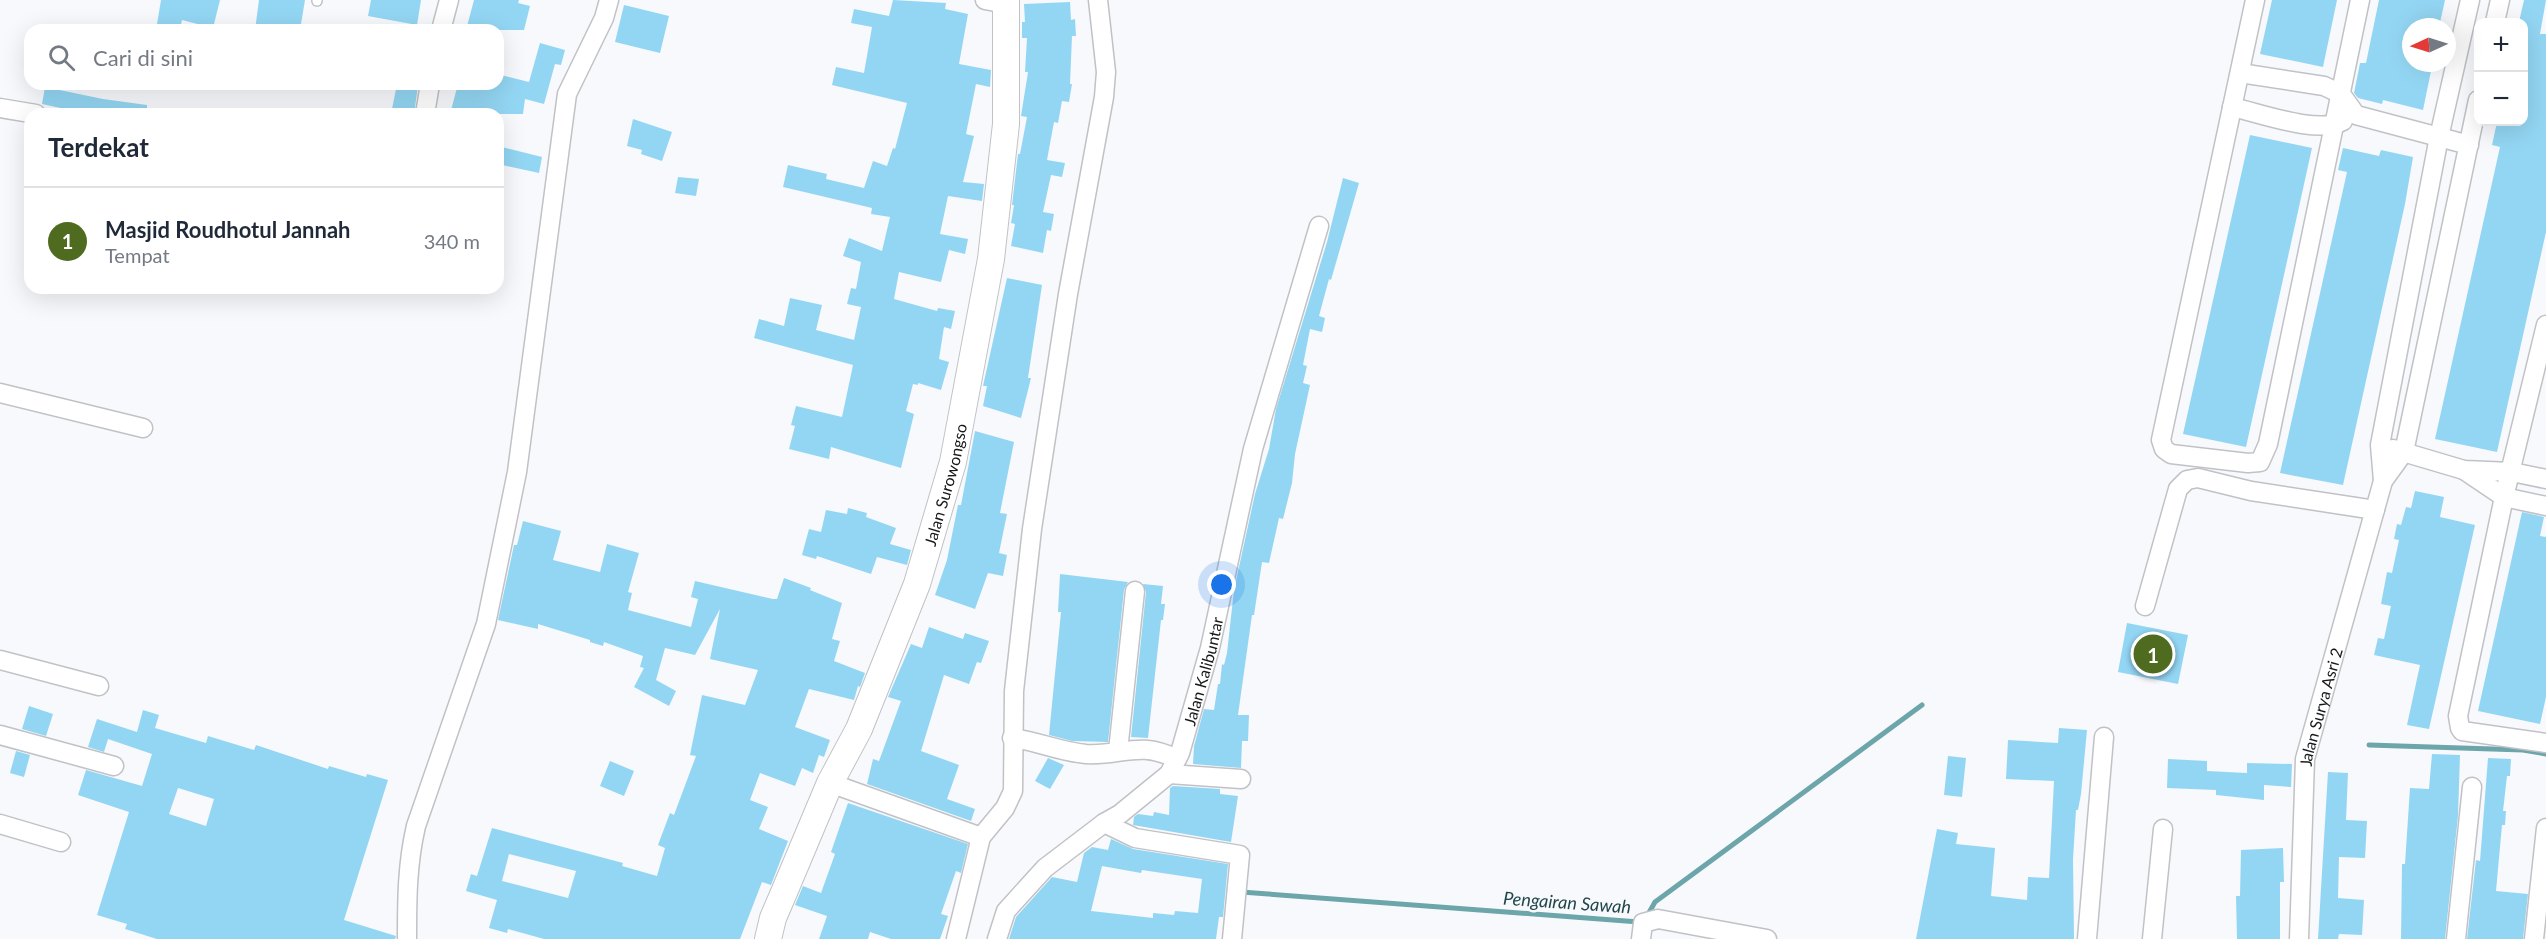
<!DOCTYPE html>
<html lang="id">
<meta charset="utf-8">
<style>
body{margin:0;font-family:Lato,sans-serif;background:#f6f6f7;color:#1f2937}
.controls{position:absolute;right:18px;top:18px;display:grid;overflow:hidden;border-radius:12px;box-shadow:0 6px 24px #0002}
.controls button{width:54px;height:54px;display:grid;place-items:center;padding:0;border:0;border-bottom:2px solid #e0e1e3;background:#fff;color:#1f2937;font:30px sans-serif}
.compass{position:absolute;left:2402px;top:18px;width:54px;height:54px;border-radius:50%;background:#fff;box-shadow:0 6px 24px #0002;rotate:266deg}
.you{position:absolute;left:1222px;top:585px;width:21px;height:21px;margin:-15px;border:4px solid #fff;border-radius:50%;background:#1a73e8;box-shadow:0 0 0 9px #1a73e833}
.badge{display:grid;place-items:center;width:39px;height:39px;border-radius:50%;background:#4e6b20;color:#fff;font-size:20px;font-weight:700}
.pin{position:absolute;translate:-50% -50%;border:3px solid #fff;box-shadow:0 2px 6px #0006}
.list{margin:0;padding:0;list-style:none}
h2{display:flex;justify-content:space-between;align-items:center;height:78px;margin:0;padding:0 24px;font-size:26px}
h2 small{font-size:20px;font-weight:400;color:#747a83}
.list li{display:grid;grid-template-columns:39px 1fr auto;gap:18px;align-items:center;box-sizing:border-box;height:108px;padding:0 24px;border-top:2px solid #e0e1e3}
.list b{display:block;font-size:22px;white-space:nowrap}
.list p{margin:0;font-size:20px;white-space:nowrap;color:#747a83}
.list em{font-size:20px;font-style:normal;color:#747a83}
.icon{flex:none;width:33px;height:33px;fill:none;stroke:currentColor;stroke-width:2;stroke-linecap:round;stroke-linejoin:round}
.map{position:relative;flex:none;width:2546px;height:939px;overflow:hidden}
.search{position:absolute;background:#fff;box-shadow:0 6px 24px #0002;left:24px;top:24px;width:480px;height:66px;display:flex;align-items:center;gap:15px;box-sizing:border-box;padding:0 21px;border-radius:18px;color:#747a83;font-size:22px}
.panel{position:absolute;background:#fff;box-shadow:0 6px 24px #0002;left:24px;top:108px;width:480px;height:186px;border-radius:18px}
.map>svg:first-child{display:block}
.lines{fill:none;stroke-linecap:round;stroke-linejoin:round}
.stream{stroke:#6ca5aa;stroke-width:5}
.building{fill:#93d6f3;fill-rule:evenodd}
.lane-casing{stroke:#c0c2c5;stroke-width:12}
.street-casing{stroke:#c0c2c5;stroke-width:21}
.secondary-casing{stroke:#c0c2c5;stroke-width:28}
.lane{stroke:#fff;stroke-width:9}
.street{stroke:#fff;stroke-width:18}
.secondary{stroke:#fff;stroke-width:26}
.labels{text-anchor:middle;dominant-baseline:central;stroke-width:5;stroke-linejoin:round;paint-order:stroke}
.street-label{font-size:16px;fill:#171819;stroke:#f7f9fd}
.water-label{font-size:18px;font-style:italic;fill:#21474a;stroke:#f7f9fd}
</style>
<div class="map">
<svg width="2546" height="939" viewBox="0 0 2546 939">
<rect width="100%" height="100%" fill="#f7f9fd"/>
<g class="lines">
<path class="stream" d="M2369,745L2523,750L2546,754
M1241,892L1639,922
M1646,918L1655,902L1922,705"/>
</g>
<path class="building" d="M161,0H220L213,28L182,20L180,29L157,24Z
M259,0H305L300,30H255Z
M371,0H421L417,25L368,16Z
M474,0H519L518,3L530,6L524,30H466Z
M893,0L946,3L945,9L968,14L959,64L991,70L990,87L976,84L966,134L974,136L963,182L984,184L982,201L948,196L940,234L968,239L965,254L949,250L941,282L899,272L894,299L937,311L938,308L955,311L951,329L944,327L939,359L949,362L941,390L918,383V385L913,384L906,411L914,414L901,468L831,447L829,459L789,449L795,426L791,425L796,406L842,417L853,365L754,338L759,319L784,326L790,298L822,305L816,330L854,340L861,307L847,304L851,288L856,289L861,262L843,256L849,238L882,251L890,217L871,214L872,208L783,187L788,165L827,174L826,179L864,188L873,161L887,166L893,148L895,149L907,103L832,85L836,67L864,73L872,27L851,23L854,9L889,16Z
M2272,0H2337L2323,67L2260,54Z
M2379,0H2445L2439,27H2411V63H2431L2429,70L2431,71L2423,110L2383,100L2382,104L2358,98L2354,93L2360,63H2366Z
M2524,0H2546L2540,34H2546V232L2497,452L2435,439L2500,147L2492,145L2497,122H2523V22H2519Z
M1070,2L1071,20L1075,19L1076,36H1072L1070,84H1072L1069,102L1062,101L1058,123L1054,122L1047,160L1065,163L1062,177L1051,175L1043,212L1054,214L1051,231L1047,230L1043,253L1011,246L1015,224L1011,223L1014,205H1012L1018,154H1020L1027,117L1021,116L1028,72H1025L1027,38H1022V22H1025L1024,4Z
M624,5L669,16L660,53L615,42Z
M540,43L565,50L561,65L555,64L544,104L525,99L523,114H450L458,84H499L501,75L529,82Z
M397,84L418,86L414,114H391Z
M45,87L103,99L147,105V114H88L42,104Z
M633,119L672,132L662,161L641,154L642,150L627,146Z
M2250,135L2312,148L2246,447L2183,434Z
M498,146L542,157L539,173L498,164Z
M2343,148L2379,156L2381,150L2413,157L2405,204L2343,485L2280,473L2347,172L2338,170Z
M678,177L699,179L696,196L675,193Z
M1343,178L1359,183L1331,280L1329,279L1319,316L1325,318L1322,332L1310,329L1303,365L1307,366L1303,383L1310,385L1295,454L1292,483L1283,519L1279,518L1269,563L1262,562L1254,615H1252L1238,715H1249L1248,741H1242L1241,768L1193,764L1194,746L1204,709L1214,710L1218,684H1220L1222,664L1224,665L1227,653L1234,590L1255,494L1269,449L1276,409L1327,242Z
M1007,278L1042,285L1028,378H1031L1021,418L983,406L987,386H983Z
M975,431L1014,442L1000,513L1007,514L999,553L1007,555L1003,576L988,573L975,609L935,595L947,560L958,505H961Z
M2415,491L2444,497L2440,517L2475,525L2429,729L2407,725L2420,665L2374,655L2378,638L2384,639L2391,606L2381,604L2387,572L2392,573L2399,540L2394,539L2397,524L2401,525L2406,507L2411,508Z
M848,508L867,513L866,517L896,528L890,544L911,550L907,565L877,557L871,574L817,556L816,559L802,555L809,529L821,532L826,510L847,514Z
M2522,512L2544,517L2540,536L2546,537V697L2540,724L2478,711Z
M523,521L561,531L553,560L600,572L607,544L639,553L628,592L632,593L628,610L691,627L698,599L691,597L695,581L773,599H777L784,578L811,588L810,590L842,603L832,639L840,641L834,661L865,673L860,687L858,686L854,700L809,689L795,727L830,740L824,757L819,755L813,773L802,768L795,786L760,773L750,800L768,807L759,829L788,841L771,885L762,882L740,939H544L508,929L507,933L489,928L497,900L466,891L471,874L477,876L492,828L623,863L622,866L657,876L665,848L658,845L670,813L674,815L696,756L690,755L702,695L745,705L758,670L710,659L720,609L695,655L665,648L656,680L676,691L669,706L634,687L644,668L640,667L643,656L604,642L603,646L590,642V640L538,624V629L498,620L514,545H517ZM509,854L576,871L568,898L502,881Z
M1060,574L1128,582L1124,590L1108,742L1072,741L1049,735L1061,612H1058Z
M1143,584L1163,586L1161,604H1165L1163,620H1161L1148,738L1131,737L1146,592Z
M2127,623L2188,635L2178,684L2118,672Z
M929,627L963,639L965,633L989,641L981,663L977,662L969,684L944,675L921,751L959,765L947,799L975,809L971,821L867,784L873,759L879,761L901,701L888,697L911,644L922,648Z
M29,706L53,714L46,736L22,729Z
M143,710L159,715L155,728L206,743L208,736L254,750L256,745L328,769L329,766L366,777L367,774L388,780L344,920L396,936L395,939H157L125,929L127,924L97,915L129,812L78,795L86,770L142,786L152,754L108,739L104,752L88,747L97,719L137,732ZM178,788L214,799L206,826L169,814Z
M2059,728L2087,730L2081,794L2078,810H2076L2073,859L2074,939H1916L1937,829L1958,833L1956,844L1995,848L1991,896L2027,900L2028,877L2049,878L2054,781L2006,779L2007,760L2008,740L2058,743Z
M16,751L30,755L24,777L10,773Z
M2432,754L2460,755L2458,816L2445,939H2401L2402,864H2405L2410,788L2429,789Z
M1948,756L1966,758L1962,797L1944,795Z
M1048,758L1064,765L1050,789L1035,781Z
M2488,758L2511,759L2510,776H2507L2503,811H2506L2505,825H2502L2496,891L2528,894L2523,939H2467L2476,860L2480,861Z
M2168,759L2207,761V771L2247,773V763L2292,764L2291,787L2264,785V800L2216,795V790L2167,788Z
M610,761L634,771L624,796L600,786Z
M2328,772L2348,773L2346,820L2367,821L2365,858L2339,857L2338,898L2364,900L2362,935L2339,934L2338,939H2318Z
M1173,786L1220,789V794L1238,796L1231,842L1133,825L1134,817L1138,814L1153,816L1154,812L1169,815L1170,788Z
M848,803L968,844L961,873L956,871L941,914L948,916L940,939H891L870,932L868,939H819L827,916L795,905L803,886L821,893L835,854L831,852Z
M1111,839L1133,849L1228,864L1223,917H1219L1216,939H1009L1016,917L1052,877L1077,882L1084,853L1092,847L1108,850ZM1102,866L1141,873L1142,870L1202,879L1198,913L1175,911L1174,915L1153,913V918L1091,911Z
M2283,848L2284,882H2280V939H2237L2236,896H2240L2241,850Z"/>
<g class="lines">
<defs>
<path id="lane" d="M317,1V0"/>
<g id="street">
<path d="M985,0L1006,4"/>
<path d="M2255,0L2161,440L2164,449L2171,454L2248,463L2260,462L2268,444L2360,0"/>
<path d="M2495,22L2500,0"/>
<path d="M441,30L449,0"/>
<path d="M2240,73L2324,86L2341,94L2356,115L2469,145"/>
<path d="M2232,107C2260,113 2318,135 2343,121"/>
<path d="M0,108L36,114"/>
<path d="M425,114L430,84"/>
<path d="M2546,325L2504,497L2458,716L2460,728L2462,731L2546,743"/>
<path d="M0,393L143,428"/>
<path d="M2393,449L2464,470L2512,472L2546,479"/>
<path d="M2464,470L2504,497L2546,506"/>
<path d="M2383,481L2380,445L2439,137L2470,0"/>
<path d="M2145,606L2178,489L2187,480L2198,478L2251,491L2375,510"/>
<path d="M0,660L99,686"/>
<path d="M0,735L114,766"/>
<path d="M1012,738C1037,741 1061,752 1086,754C1124,756 1138,740 1177,759"/>
<path d="M1118,751L1135,591"/>
<path d="M1169,774L1241,779"/>
<path d="M830,783L981,837"/>
<path d="M1104,823L1135,838L1240,855L1232,939"/>
<path d="M0,824L61,842"/>
<path d="M407,939C407,901 407,864 416,826L486,624L517,472L567,94L604,18L609,0"/>
<path d="M956,939L981,837L1005,808L1013,791L1014,691L1032,529L1068,294L1104,97L1106,72L1098,0"/>
<path id="s1" d="M997,939L1006,911L1045,868L1104,823L1120,814L1169,774L1180,753L1210,648L1253,449L1319,226"/>
<path d="M1641,939L1643,923L1658,919L1767,939"/>
<path d="M2087,939L2104,737"/>
<path d="M2152,939L2163,829"/>
<path id="s2" d="M2299,939L2305,759L2383,481L2404,452L2478,100"/>
<path d="M2456,939L2472,787"/>
<path d="M2534,939L2546,828"/>
</g>
<g id="secondary">
<path id="s3" d="M768,939L773,918L785,890L830,783L859,729L917,584L953,462L991,259L1006,124V0"/>
</g>
</defs>
<use href="#lane" class="lane-casing"/>
<use href="#street" class="street-casing"/>
<use href="#secondary" class="secondary-casing"/>
<use href="#lane" class="lane"/>
<use href="#street" class="street"/>
<use href="#secondary" class="secondary"/>
</g>
<g class="labels">
<g class="street-label">
<text stroke="none"><textPath href="#s3" startOffset="489">Jalan Surowongso</textPath></text>
<text stroke="none"><textPath href="#s1" startOffset="352">Jalan Kalibuntar</textPath></text>
<text stroke="none"><textPath href="#s2" startOffset="234">Jalan Surya Asri 2</textPath></text>
</g>
<g class="water-label">
<text transform="translate(1567 902) rotate(4)">Pengairan Sawah</text>
</g>
</g>
</svg>
<div class="controls">
<button>+</button>
<button>−</button>
</div>
<svg class="compass" viewBox="-18 -18 36 36"><path d="M0-13l5 13h-10z" fill="#e53935"/><path d="M0 13l5-13h-10z" fill="#747a83"/></svg>
<div class="you"></div>
<div class="pin badge" style="left:2153px;top:654px">1</div>
<div class="search"><svg class="icon" aria-label="search" viewBox="0 0 24 24"><circle cx="10" cy="10" r="6"/><path d="M15 15l6 6"/></svg>Cari di sini</div>
<section class="panel">
<h2>Terdekat<small></small></h2>
<ul class="list">
<li><span class="badge">1</span><div><b>Masjid Roudhotul Jannah</b><p>Tempat</p></div><em>340 m</em></li>
</ul>
</section>
</div>
